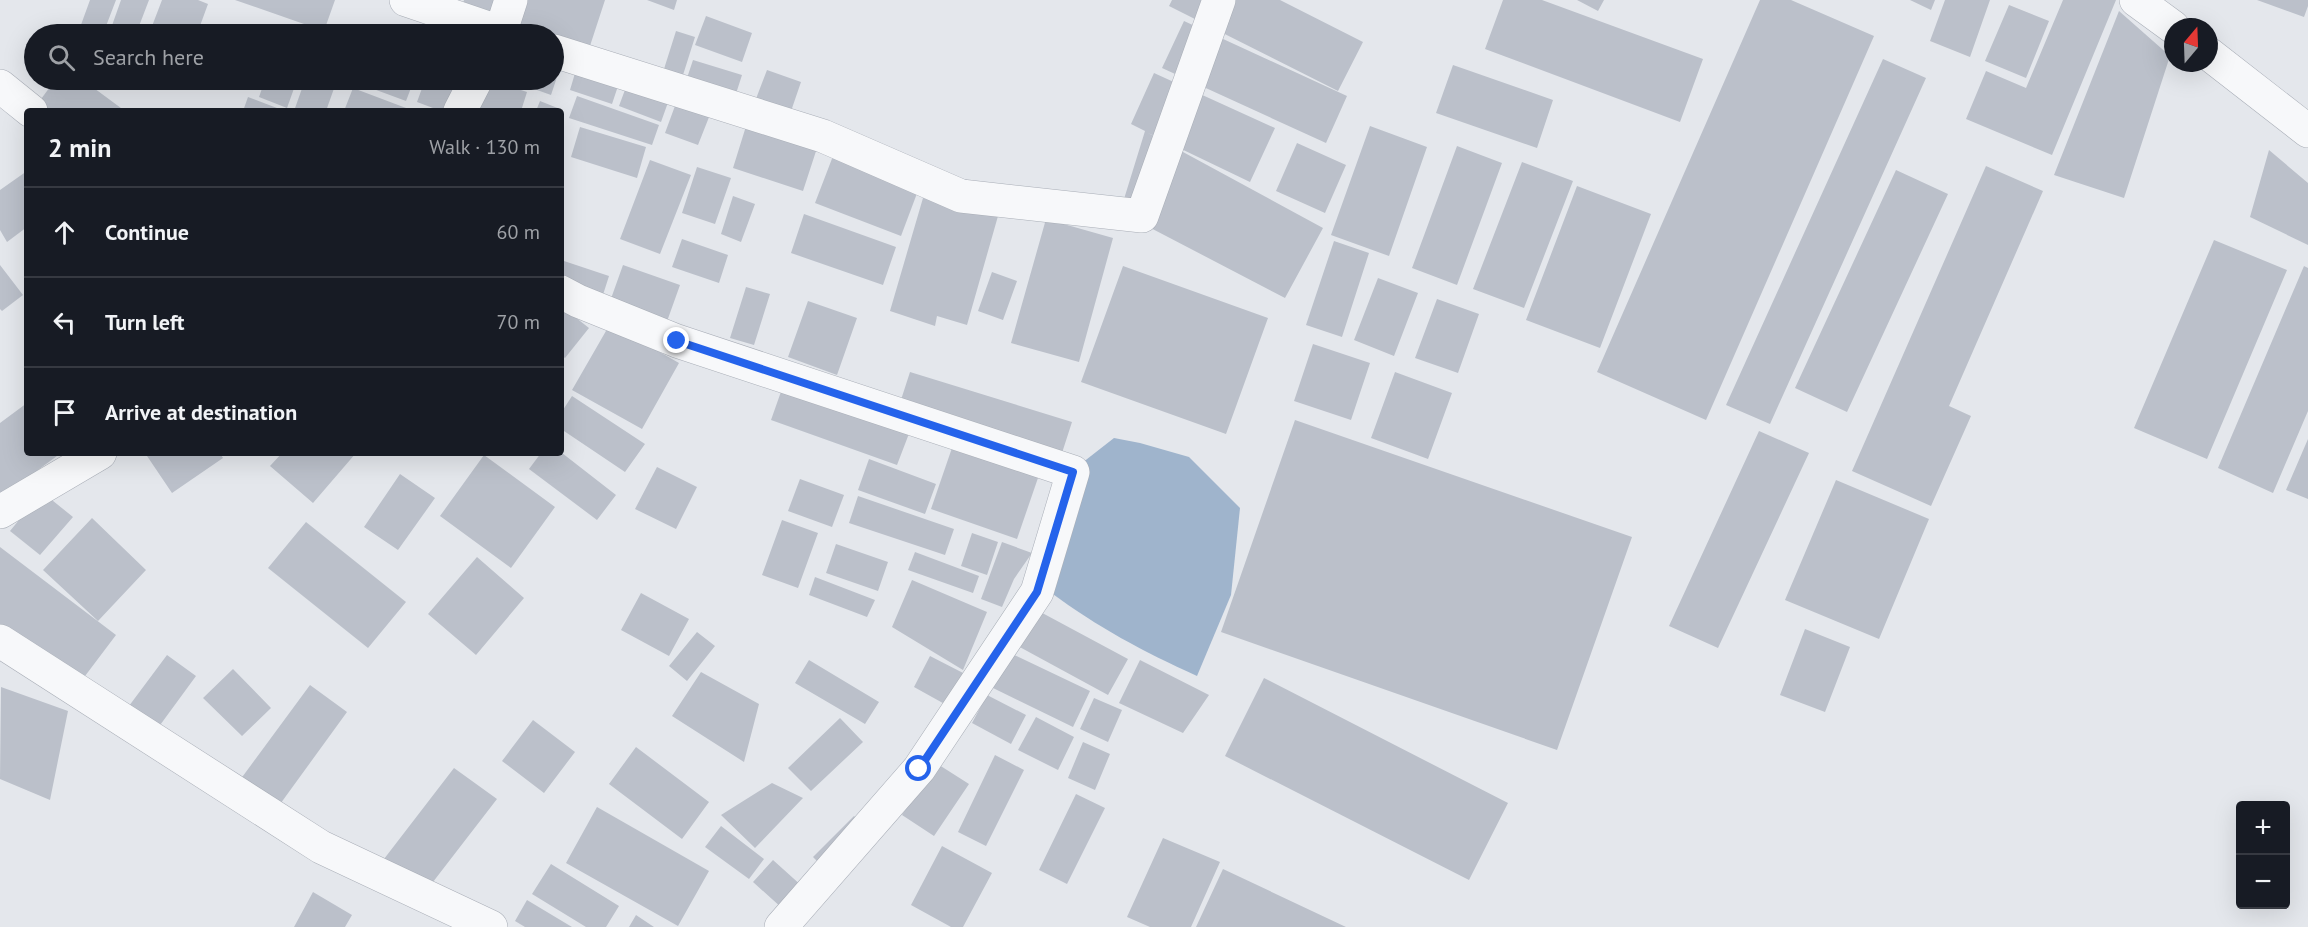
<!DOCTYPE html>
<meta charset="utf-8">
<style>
body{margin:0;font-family:"PT Sans",sans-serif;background:#242831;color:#f1f3f6}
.controls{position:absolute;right:18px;bottom:18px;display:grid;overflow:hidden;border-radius:6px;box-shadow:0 6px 24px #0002}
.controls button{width:54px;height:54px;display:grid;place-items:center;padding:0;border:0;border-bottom:2px solid #363941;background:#171b24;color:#f1f3f6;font:30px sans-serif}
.compass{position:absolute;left:2164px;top:18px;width:54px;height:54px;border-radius:50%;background:#171b24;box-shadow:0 6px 24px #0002;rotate:19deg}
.stop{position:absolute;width:18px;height:18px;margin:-14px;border:4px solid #2563eb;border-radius:50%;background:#fff}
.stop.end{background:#2563eb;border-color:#fff;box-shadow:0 2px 6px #0008}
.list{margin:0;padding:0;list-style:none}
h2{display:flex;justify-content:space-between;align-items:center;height:78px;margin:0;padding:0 24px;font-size:26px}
h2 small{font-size:20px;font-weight:400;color:#9ea1a6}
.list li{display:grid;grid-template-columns:39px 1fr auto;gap:18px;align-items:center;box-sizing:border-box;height:90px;padding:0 24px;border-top:2px solid #363941}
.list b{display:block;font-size:22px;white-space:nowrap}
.list em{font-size:20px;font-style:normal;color:#9ea1a6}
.icon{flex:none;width:33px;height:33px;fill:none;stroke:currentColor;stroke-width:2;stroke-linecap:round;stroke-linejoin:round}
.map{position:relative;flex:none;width:2308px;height:927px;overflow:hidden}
.search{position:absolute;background:#171b24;box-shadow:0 6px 24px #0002;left:24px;top:24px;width:540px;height:66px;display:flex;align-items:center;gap:15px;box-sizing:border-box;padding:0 21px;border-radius:33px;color:#9ea1a6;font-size:22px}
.panel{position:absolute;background:#171b24;box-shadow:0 6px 24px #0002;left:24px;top:108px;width:540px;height:348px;border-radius:6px}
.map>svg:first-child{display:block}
.water{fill:#9fb4cc}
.building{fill:#bbc0ca}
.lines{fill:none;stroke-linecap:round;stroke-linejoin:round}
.minor-casing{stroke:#a9aeb7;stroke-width:34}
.minor{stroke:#f7f8fa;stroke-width:33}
.route{stroke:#2563eb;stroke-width:8}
</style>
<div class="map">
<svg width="2308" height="927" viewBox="0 0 2308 927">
<rect width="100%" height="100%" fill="#e4e7ec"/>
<path class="water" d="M1114,438L1140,443L1189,457L1240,508L1231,595L1197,676C1142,651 1099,628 1050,592L1073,470Z"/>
<path class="building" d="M90,0H116L103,34L78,33Z
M121,0H149L136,34H109Z
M162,0H198L208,4L197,34H149Z
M235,0H335L324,31Z
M464,0H499L491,23L460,12Z
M516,0H605L588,52L554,40V34H536L508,25Z
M647,0H677L674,10Z
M1172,0H1280L1363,42L1338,91L1169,6Z
M1503,0H1542L1703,59L1680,122L1485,49Z
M1577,0H1604L1598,11Z
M1760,0H1791L1874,36L1706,420L1597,372Z
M1910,0H1935L1931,10Z
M1945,0H1990L1970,57L1930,41Z
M2063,0H2116L2052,155L1966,119L1986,71L2026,88Z
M2257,0H2308V6L2304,17Z
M2009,5L2049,21L2026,78L1985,61Z
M2119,11L2170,56L2124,198L2054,175Z
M706,16L752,33L742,62L695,45Z
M1184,21L1347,96L1326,143L1162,68Z
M382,25L406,34H378Z
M676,31L695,37L683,75L664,69Z
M1883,59L1926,78L1770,424L1726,405Z
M693,60L742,75L733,103L684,87Z
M578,63L621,77L612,104L570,90Z
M1453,65L1553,100L1537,148L1436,113Z
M554,66L560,68L551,95L509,80H554Z
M767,70L801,82L789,117L754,104Z
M1154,73L1275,128L1250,182L1148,133L1323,228L1285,298L1120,212L1145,131L1131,124Z
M629,79L671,94L661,122L619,106Z
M55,80H83L125,111H43L36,106Z
M265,80H297L287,108L259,97Z
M305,80H337L326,111H294Z
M362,80H414L406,101L360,84Z
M425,80H465L454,111H441L417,102Z
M491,80L527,92L521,111H475Z
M353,88L414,111H344Z
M679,95L713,107L698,145L665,133Z
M577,96L659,125L652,145L569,118Z
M248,97L277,108L276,111H243Z
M540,101L560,109V111H536Z
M747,123L818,145L803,191L733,168Z
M1370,126L1427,147L1389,256L1331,235Z
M580,127L646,147L637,178L571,157Z
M1297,143L1346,165L1325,213L1276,191Z
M1457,146L1502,163L1457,285L1412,268Z
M2269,150L2308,183V245L2250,217Z
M833,156L919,188L901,236L815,203Z
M650,160L691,175L660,254L620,239Z
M1522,162L1573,181L1524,308L1473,289Z
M1986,166L2043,191L1949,406L1971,416L1931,506L1852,471Z
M697,167L731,178L715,224L682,213Z
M1896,170L1948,194L1847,412L1795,388Z
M27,171V227L7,242L0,230V190Z
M1577,186L1651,214L1600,348L1526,320Z
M733,196L755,204L741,242L721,234Z
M923,198L966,201L1000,209L967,325L937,316L935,326L890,311Z
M804,214L896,247L883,285L791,253Z
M1046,219L1113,238L1079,362L1011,343Z
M682,239L728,255L719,283L672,267Z
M2214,240L2287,270L2207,459L2134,428Z
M1334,241L1369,253L1342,337L1306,325Z
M561,260L609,276L601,301L561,287Z
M0,265L23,295L2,311L0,309Z
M623,265L680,285L665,327L608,307Z
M1123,266L1268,318L1226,434L1081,382Z
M2304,266L2308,268V411L2273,493L2218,468Z
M992,272L1017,281L1003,320L978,311Z
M1378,278L1418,293L1394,356L1354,340Z
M746,287L770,294L754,345L730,338Z
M1437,299L1479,314L1458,373L1415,358Z
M808,301L857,318L837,375L788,357Z
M561,306L589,328L565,358L561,355Z
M610,324L679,363L642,429L572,390Z
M1313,344L1370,363L1351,420L1294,401Z
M910,372L1072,422L1061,456L899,406Z
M1395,372L1452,393L1428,459L1371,438Z
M783,386L910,431L897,465L771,420Z
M572,396L645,444L625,472L561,429V413Z
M27,403V453H61L0,498V423Z
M1295,420L1632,537L1557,750L1221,632Z
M1759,431L1809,453L1718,648L1669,626Z
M2308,439V499L2286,490Z
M953,445L1039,475L1017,539L931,509Z
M145,453H220L223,458L172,493Z
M282,453H356L313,503L270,466Z
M541,453H562L616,495L597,520L529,469Z
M484,455L555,507L511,568L440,516Z
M869,459L936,484L925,514L858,490Z
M657,467L697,487L676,529L635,509Z
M400,474L435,498L398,550L364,527Z
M800,479L844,495L832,527L788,511Z
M1836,480L1929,519L1879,639L1785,600Z
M42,492L73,517L40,555L10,531Z
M858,496L954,529L945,555L849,523Z
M92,518L146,570L98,621L43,570Z
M782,520L818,533L798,588L762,575Z
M306,522L406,602L368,648L268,568Z
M972,533L998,542L987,575L961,566Z
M1002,542L1032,553L1014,579L1002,607L981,599Z
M836,544L888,562L878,591L826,573Z
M0,547L116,635L79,684L0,624Z
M915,552L979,576L973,593L908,570Z
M477,557L524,598L476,655L428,614Z
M815,577L875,600L867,617L809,595Z
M912,580L987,612L963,670L892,627Z
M641,593L689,619L669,656L621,630Z
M1033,608L1128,659L1108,695L1014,644Z
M1805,629L1850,647L1825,712L1780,695Z
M697,632L715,646L687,681L669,666Z
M1010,653L1090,691L1073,727L993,688Z
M167,655L196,676L155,732L126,710Z
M930,656L967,675L950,707L914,687Z
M809,660L879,702L865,724L795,683Z
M1140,660L1209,695L1183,733L1119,703Z
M233,669L271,708L242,736L203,698Z
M701,672L759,704L744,762L672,716Z
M1264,678L1508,803L1469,880L1225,756Z
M310,685L347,712L278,807L240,780Z
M1,687L68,711L50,800L0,779Z
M987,695L1026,715L1011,744L972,723Z
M1094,698L1122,710L1108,742L1080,729Z
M1036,717L1074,737L1058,770L1018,750Z
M840,718L863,742L811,791L788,768Z
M533,720L575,752L544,793L502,761Z
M1083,742L1110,754L1095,790L1068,778Z
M636,747L709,802L682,839L609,784Z
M995,755L1024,770L986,846L958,832Z
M936,763L969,784L934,836L902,815Z
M454,768L497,799L426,891L384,859Z
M772,783L803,798L755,848L721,815Z
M1076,794L1105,808L1067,884L1039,870Z
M597,807L709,871L678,926L566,863Z
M854,816L866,828L825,869L813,857Z
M721,826L764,859L749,879L705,847Z
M1163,838L1220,862L1191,927H1150L1127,917Z
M942,846L992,873L963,927H951L911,905Z
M773,860L803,887L783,909L753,882Z
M551,864L619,906L606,927H586L532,894Z
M1223,869L1346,927H1196Z
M313,892L352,915L345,927H294Z
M527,900L572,927H525L515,921Z
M636,915L654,927H629Z"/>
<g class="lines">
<defs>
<path id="minor" d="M406,0L506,34
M2136,0L2173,27
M500,34L511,0
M554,51L823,136L961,196L1142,216L1219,0
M2209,54L2308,131
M0,86L31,111
M460,111L476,80
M561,292L578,301L677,341L1073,472L1037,592L919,769L781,927
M0,512L100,453
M0,641L321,847L491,927"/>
</defs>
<use href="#minor" class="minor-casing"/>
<use href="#minor" class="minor"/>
</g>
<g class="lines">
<path class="route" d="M677,341L1073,472L1037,592L919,769"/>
</g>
</svg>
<div class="controls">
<button>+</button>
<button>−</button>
</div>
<svg class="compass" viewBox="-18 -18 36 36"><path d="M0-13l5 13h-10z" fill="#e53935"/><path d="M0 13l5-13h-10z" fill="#9ea1a6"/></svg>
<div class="stop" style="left:919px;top:769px"></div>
<div class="stop end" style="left:677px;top:341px"></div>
<div class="search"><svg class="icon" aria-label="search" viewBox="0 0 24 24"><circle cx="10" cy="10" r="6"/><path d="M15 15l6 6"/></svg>Search here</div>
<section class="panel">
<h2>2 min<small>Walk · 130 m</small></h2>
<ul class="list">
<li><svg class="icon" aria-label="ahead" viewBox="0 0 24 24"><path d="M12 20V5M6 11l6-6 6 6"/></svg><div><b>Continue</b></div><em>60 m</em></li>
<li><svg class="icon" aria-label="left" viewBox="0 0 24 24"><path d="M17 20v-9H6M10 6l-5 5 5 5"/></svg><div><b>Turn left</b></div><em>70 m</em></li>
<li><svg class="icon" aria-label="arrive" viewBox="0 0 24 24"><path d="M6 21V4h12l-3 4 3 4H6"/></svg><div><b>Arrive at destination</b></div></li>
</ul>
</section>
</div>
